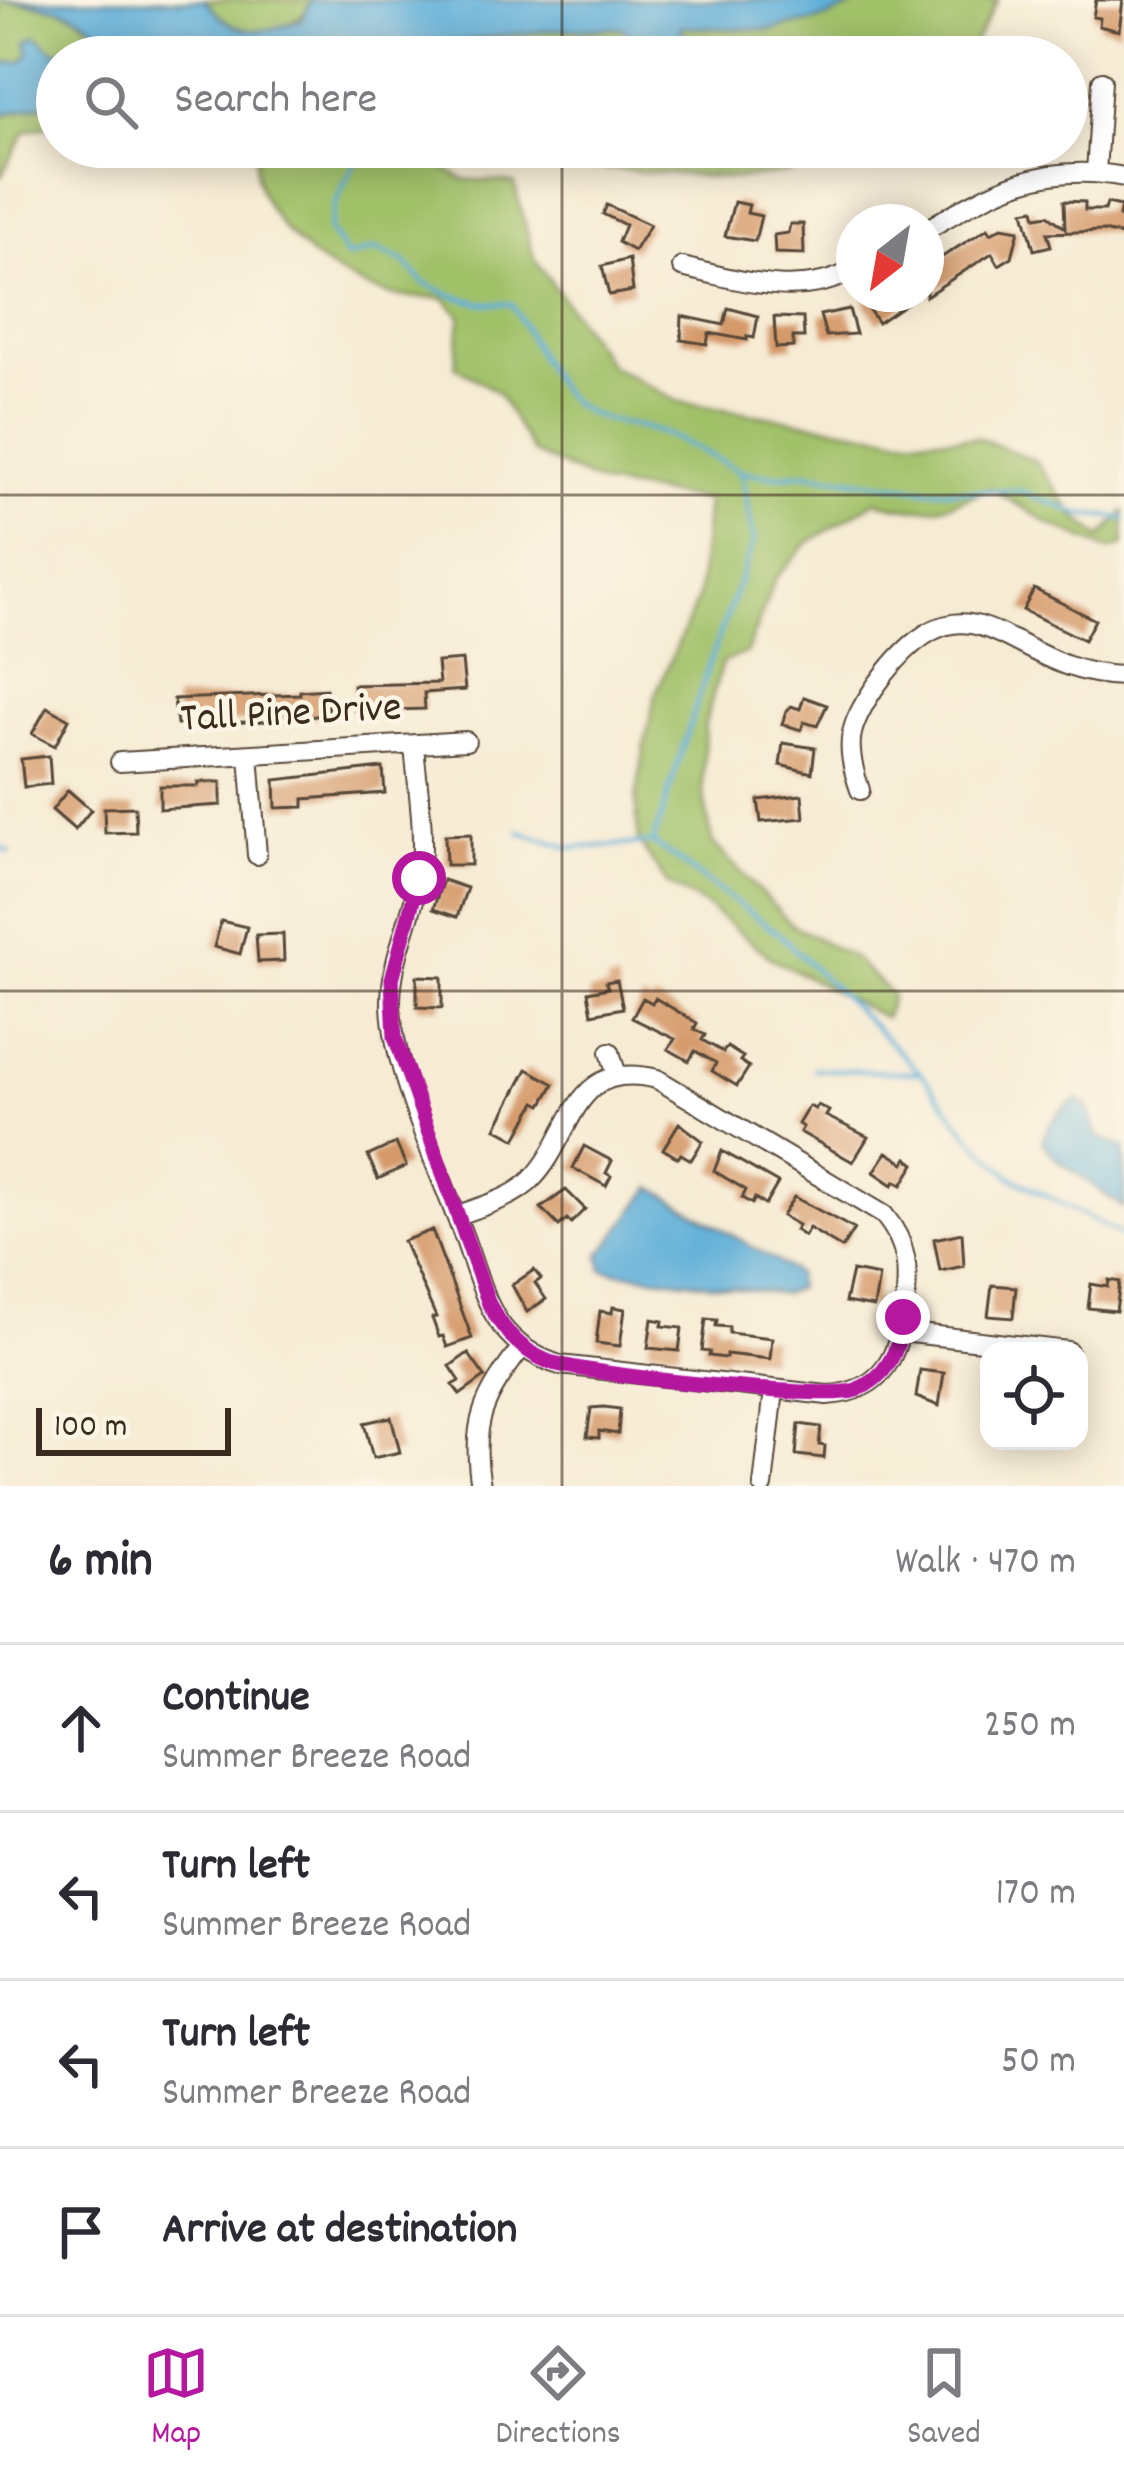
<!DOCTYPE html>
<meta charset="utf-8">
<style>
body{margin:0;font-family:Dekko,sans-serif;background:#f2f2f3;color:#2b2b33}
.controls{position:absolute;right:36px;bottom:36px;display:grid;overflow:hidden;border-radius:24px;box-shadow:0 6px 30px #0003}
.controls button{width:108px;height:108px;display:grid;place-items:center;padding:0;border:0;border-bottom:3px solid #e1e1e2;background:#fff;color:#2b2b33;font:60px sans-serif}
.compass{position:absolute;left:836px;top:204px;width:108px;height:108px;border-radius:50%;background:#fff;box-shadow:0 6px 30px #0003;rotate:211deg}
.scale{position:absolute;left:36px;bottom:30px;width:195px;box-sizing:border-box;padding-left:12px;border:6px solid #3b2a1e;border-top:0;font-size:33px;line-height:42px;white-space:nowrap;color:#3b2a1e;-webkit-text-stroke:9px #fcf5e5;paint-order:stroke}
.stop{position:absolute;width:36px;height:36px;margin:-27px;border:9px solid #b5179e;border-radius:50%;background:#fff}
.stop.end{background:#b5179e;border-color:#fff;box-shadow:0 3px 12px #0008}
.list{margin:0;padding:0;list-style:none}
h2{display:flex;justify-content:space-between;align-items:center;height:156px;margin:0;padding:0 48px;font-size:51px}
h2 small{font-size:39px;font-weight:400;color:#7c7c81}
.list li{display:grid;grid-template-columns:78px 1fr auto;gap:36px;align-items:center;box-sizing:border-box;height:168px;padding:0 48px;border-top:3px solid #e1e1e2}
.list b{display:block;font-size:45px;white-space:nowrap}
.list p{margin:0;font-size:39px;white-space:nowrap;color:#7c7c81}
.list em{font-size:39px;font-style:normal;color:#7c7c81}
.icon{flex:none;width:66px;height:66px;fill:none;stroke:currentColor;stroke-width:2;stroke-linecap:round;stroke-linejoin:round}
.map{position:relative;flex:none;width:1124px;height:1486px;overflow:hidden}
.search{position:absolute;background:#fff;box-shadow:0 6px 30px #0003;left:36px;right:36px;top:36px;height:132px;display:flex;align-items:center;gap:30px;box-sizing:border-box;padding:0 42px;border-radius:66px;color:#7c7c81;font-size:45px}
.sheet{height:828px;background:#fff}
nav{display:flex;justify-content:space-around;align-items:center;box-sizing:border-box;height:168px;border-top:3px solid #e1e1e2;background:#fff;font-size:33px;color:#7c7c81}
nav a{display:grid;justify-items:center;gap:6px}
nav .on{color:#b5179e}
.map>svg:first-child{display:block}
.green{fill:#a1c169;stroke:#6e7644;stroke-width:3}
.water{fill:#5fafd9;stroke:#4d6c7c;stroke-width:3}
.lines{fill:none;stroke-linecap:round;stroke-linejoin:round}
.stream{stroke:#5fafd9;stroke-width:4.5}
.building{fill:#d59a6b}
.minor-casing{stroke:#574739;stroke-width:22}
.minor{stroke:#fff;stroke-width:18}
.route{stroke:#b5179e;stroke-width:15}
.grid{fill:none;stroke:#3b2a1e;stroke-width:3;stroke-opacity:0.55}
.labels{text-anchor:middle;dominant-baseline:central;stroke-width:9;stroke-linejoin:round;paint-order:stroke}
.street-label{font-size:42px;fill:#3b2a1e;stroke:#fcf5e5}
</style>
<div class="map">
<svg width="1124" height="1486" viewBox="0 0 1124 1486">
<rect width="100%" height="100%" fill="#fcf5e5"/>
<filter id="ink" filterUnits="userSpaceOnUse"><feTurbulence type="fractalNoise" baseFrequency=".00833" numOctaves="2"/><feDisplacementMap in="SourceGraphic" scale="24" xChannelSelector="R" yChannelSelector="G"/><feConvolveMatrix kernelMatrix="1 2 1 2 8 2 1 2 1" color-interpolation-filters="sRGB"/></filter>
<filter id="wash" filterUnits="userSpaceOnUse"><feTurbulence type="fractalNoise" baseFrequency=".004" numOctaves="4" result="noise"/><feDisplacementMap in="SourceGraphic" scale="48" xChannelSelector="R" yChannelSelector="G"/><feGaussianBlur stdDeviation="2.7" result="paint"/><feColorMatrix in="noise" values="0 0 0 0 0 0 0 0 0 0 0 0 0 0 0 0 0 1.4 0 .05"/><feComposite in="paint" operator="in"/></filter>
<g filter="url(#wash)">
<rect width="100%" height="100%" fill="#f6ebd3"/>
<path class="green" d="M205,0H310L311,4C297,29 250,41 224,23C217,19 210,7 205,0Z
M867,0H998L967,57H761L751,50L684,36L679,26C754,30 796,32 867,0Z
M0,1C40,3 79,6 105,40L90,47L29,53L22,61L0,63Z
M623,28L646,57H410L405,47L556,30Z
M57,101V132L50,125L26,131L0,178V115Z
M258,147H411L462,179L514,183L534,258L610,365L679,402L898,437L979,438L1036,461L1074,515L1101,538L1124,512V545L1109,550L1050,524L990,488C947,508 922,516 876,501L809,542L775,579L747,652L722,663L705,723L703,790L712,842L791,924L855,959L892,995L885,1018L771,958L708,907L667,884L638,840L636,800L646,738L656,693L698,598L707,500L603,485L533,453L497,392L455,366L461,316L444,298C429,297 413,298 397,296C337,286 240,216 258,147Z
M532,147H836L790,173L738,179L557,165Z"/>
<path class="water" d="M0,0H205C235,39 259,35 303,19L311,0H867L827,18L769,30L680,27L684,36L751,50L761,57H646L622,28L556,30L406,47L399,57H57V101L0,115V63L22,61L29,53L26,42L36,35L54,51L90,47L105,39C78,4 39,5 0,0Z
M1079,1100L1088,1107L1099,1137L1124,1148V1208L1058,1160L1042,1142C1048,1124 1061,1106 1079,1100Z
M652,1187L789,1269L796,1274L797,1288L783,1294L603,1270L600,1255Z"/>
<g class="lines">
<path class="stream" d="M363,147L336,201L329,230L347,257L376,249L403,261L424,283L453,296L481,303L511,304C531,334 546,383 576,406C600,424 638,423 665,434C691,445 716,459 741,472L754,541L708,667L653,843
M741,472L777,476L807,473L930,490L1021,491L1079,514L1124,518
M520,832L571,848L653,843L778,933L921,1073L972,1138L1010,1176L1124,1237
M0,848L10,852
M814,1069L921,1073"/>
</g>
<g id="blocks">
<path class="building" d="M1096,0H1123L1119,31L1099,26L1100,18L1093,17Z
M1064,201L1085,202V210H1105L1107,203L1121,206L1119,216L1124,219V236L1104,231L1047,233L1051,246L1034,250L1024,211L1034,209L1036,217L1048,215L1065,228Z
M734,202L749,205L747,213L761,216L755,241L725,236Z
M607,205L650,225L634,251L618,242L625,225L603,214Z
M790,224H803L804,254L775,253L774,235L788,233Z
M1002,227L1019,230L1012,257L999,265L992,253L926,296V267L988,228L991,233Z
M629,259L633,291L609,295L602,266Z
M873,294H920L878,323L865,304L864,299Z
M728,308L758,316L754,338L747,336V340L709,333L707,344L681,340L682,316L724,325Z
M849,309L856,334L826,336L820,315Z
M774,317L803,318L804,337H793V347L776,348Z
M1034,589L1095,620L1084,640L1023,610Z
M462,660L465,690L424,693L425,709L355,711L353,685L439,683L437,662Z
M326,689L328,714L291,720L177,725L174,699L300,694V691Z
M804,697L827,705L817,726L804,722L801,730L782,724L786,712L791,706L800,709Z
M47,707L69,719L55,746L32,734Z
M783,743L815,748L812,773L780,765Z
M49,756L51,784L24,787L21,759Z
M383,768L385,793L304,799V807L276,808L275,780Z
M198,782H221V805L160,809V786H198Z
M68,790L91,810L75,830L52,810Z
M802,795L804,818L761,822L758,800Z
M135,807L136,832L105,833L104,808Z
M471,834V865H446L445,835Z
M443,880L467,888L457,917L433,909Z
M221,921L247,927L240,954L214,947Z
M283,934L284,961L258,962L256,935Z
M417,976L442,977V1008L417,1007Z
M617,980L623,1008L592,1014L588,992L608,988L606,982Z
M643,998L652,1003L655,998L672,1008L697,1023L694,1029L705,1035L702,1040L723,1052L727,1047L743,1057L740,1061L749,1067L737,1086L712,1071L716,1063L695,1051L689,1061L668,1049L675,1039L632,1018Z
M527,1069L554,1084L542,1105L536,1102L516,1139L496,1128Z
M818,1105L829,1111L826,1116L868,1137L853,1162L800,1132L803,1127L798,1124L809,1106L815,1109Z
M679,1123L703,1141L691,1160L681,1154L678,1158L663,1149Z
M396,1143L406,1166L378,1179L368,1156Z
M584,1146L612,1161L606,1173L611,1176L606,1186L573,1168Z
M722,1151L778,1183L765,1205L755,1198L752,1204L742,1198L746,1190L714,1171Z
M887,1152L904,1163L907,1158L915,1164L902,1185L895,1181L893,1185L874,1172Z
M566,1190L585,1209L571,1223L567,1219L559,1226L541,1208Z
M794,1197L854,1229L842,1248L809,1228L804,1236L795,1230L798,1225L782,1216Z
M432,1230L472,1338L447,1347L443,1336L439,1337L432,1318L436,1317L403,1241Z
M962,1233L964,1266L940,1271L934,1239Z
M534,1270L541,1279L535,1283L546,1299L527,1312L512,1285Z
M852,1271L879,1276L874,1307L845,1302Z
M1109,1280L1120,1282L1116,1311L1088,1308L1091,1284L1108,1287Z
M992,1285L1016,1287L1013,1318L988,1316Z
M613,1307L625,1309L620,1346L596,1343L600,1311L612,1313Z
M652,1319L663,1321L662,1326L682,1328L679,1351L648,1348Z
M706,1319L717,1320L716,1326L729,1327V1333L772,1338L770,1359L726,1354V1358L709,1356L710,1352L702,1351Z
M468,1353L485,1377L460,1395L453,1385L460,1381L450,1366Z
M920,1370L944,1373L939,1406L916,1397Z
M604,1407L620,1409L618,1434L599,1431V1438L587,1437L591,1408Z
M391,1417L400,1452L373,1458L364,1423Z
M799,1424L821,1427L819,1445L825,1446L824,1458L796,1455Z"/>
</g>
</g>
<g filter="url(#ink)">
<use href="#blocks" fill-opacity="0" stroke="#574739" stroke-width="3"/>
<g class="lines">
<defs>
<path id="minor" d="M1096,172L1102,81
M926,230C993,190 1043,161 1124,177
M682,267C739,280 799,300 854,270
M414,745C417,786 426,832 420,873C413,918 390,958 391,1006C394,1074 438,1167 462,1232C474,1263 482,1298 501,1325C517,1346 536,1358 560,1365L827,1395C884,1392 899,1355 905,1305C909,1269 908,1244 884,1215L657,1079C570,1058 575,1135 532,1179C513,1199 481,1206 456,1216
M249,755L257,855
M120,762L466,741
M860,790C844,744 848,727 875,687C972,551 1006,675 1124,676
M610,1052L617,1076
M902,1332L1068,1351
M481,1486C470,1422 484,1397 522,1347
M763,1486L774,1390"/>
</defs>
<use href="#minor" class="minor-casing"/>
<use href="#minor" class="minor"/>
</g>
</g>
<g class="lines" filter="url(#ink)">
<path class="route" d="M419,878L392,979L395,1037L489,1304C502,1329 520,1350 547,1361C579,1374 830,1401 856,1390C888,1377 900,1348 903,1317"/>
</g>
<path class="grid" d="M562,0V57M562,147V1486M0,495H1124M0,991H1124"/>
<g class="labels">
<g class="street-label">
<text transform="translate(291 716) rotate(-3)">Tall Pine Drive</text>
</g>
</g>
</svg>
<div class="controls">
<button><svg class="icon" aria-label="locate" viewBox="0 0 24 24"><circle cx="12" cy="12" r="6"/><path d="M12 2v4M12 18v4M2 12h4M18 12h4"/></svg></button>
</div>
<svg class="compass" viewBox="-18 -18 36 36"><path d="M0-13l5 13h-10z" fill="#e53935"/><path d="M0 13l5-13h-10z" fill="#7c7c81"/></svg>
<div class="scale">100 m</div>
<div class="stop" style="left:419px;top:878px"></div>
<div class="stop end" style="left:903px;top:1317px"></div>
<div class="search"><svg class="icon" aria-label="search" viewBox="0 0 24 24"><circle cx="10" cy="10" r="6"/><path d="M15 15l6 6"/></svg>Search here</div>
</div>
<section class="sheet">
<h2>6 min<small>Walk · 470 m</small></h2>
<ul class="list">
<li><svg class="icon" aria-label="ahead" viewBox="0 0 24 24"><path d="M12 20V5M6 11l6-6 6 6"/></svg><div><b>Continue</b><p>Summer Breeze Road</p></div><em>250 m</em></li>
<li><svg class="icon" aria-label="left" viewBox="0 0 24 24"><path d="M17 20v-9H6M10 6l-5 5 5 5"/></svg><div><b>Turn left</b><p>Summer Breeze Road</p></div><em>170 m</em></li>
<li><svg class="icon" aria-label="left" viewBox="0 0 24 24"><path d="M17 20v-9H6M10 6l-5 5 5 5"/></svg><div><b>Turn left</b><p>Summer Breeze Road</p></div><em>50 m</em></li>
<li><svg class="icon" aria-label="arrive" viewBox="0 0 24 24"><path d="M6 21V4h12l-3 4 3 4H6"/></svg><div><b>Arrive at destination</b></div></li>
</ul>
</section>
<nav>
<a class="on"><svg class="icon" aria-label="map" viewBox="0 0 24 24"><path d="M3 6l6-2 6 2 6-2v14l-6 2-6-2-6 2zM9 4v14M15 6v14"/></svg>Map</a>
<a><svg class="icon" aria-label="directions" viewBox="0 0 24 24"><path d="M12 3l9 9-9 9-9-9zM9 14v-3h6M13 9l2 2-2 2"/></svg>Directions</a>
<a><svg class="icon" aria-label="saved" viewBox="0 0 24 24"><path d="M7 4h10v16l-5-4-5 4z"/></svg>Saved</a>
</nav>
